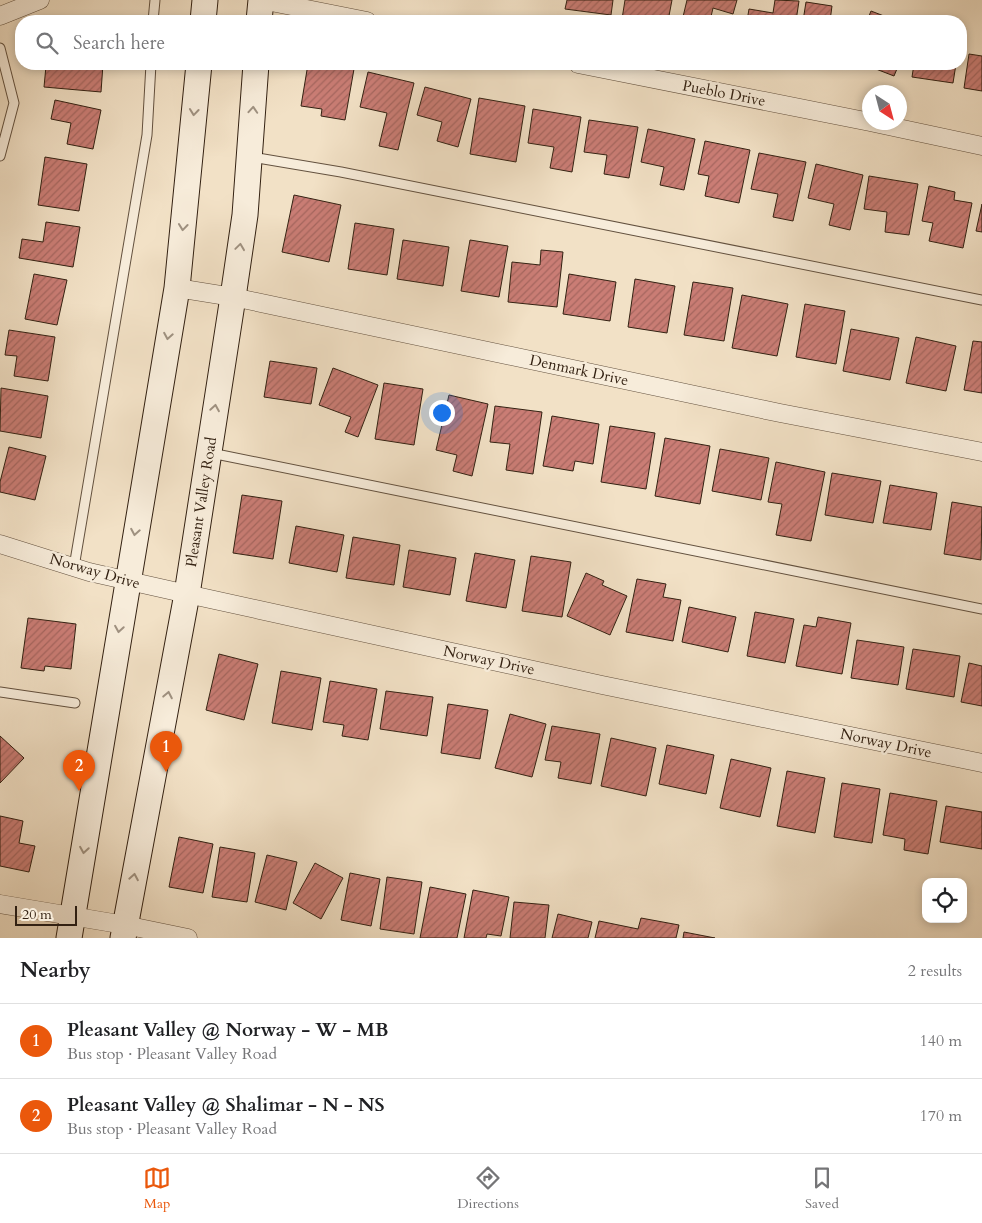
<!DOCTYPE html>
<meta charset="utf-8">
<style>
body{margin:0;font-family:Cardo,serif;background:#f2f2f2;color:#202124}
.controls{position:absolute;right:15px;bottom:15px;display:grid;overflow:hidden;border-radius:10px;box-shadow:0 2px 8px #0003}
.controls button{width:45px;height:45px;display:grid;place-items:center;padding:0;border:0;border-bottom:1px solid #e0e0e0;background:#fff;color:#202124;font:25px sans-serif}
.compass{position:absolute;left:862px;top:85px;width:45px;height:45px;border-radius:50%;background:#fff;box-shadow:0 2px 8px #0003;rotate:144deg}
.scale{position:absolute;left:15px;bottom:12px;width:62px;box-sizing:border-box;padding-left:5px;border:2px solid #332112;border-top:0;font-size:14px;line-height:18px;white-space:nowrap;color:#332112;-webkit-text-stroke:4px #f7ecda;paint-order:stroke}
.you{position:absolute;left:441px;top:412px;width:18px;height:18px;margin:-12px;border:4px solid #fff;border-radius:50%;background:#1a73e8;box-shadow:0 0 0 8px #1a73e833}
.badge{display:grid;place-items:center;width:32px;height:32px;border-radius:50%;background:#ea580c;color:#fff;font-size:16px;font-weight:700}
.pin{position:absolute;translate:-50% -41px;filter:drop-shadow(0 1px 2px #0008)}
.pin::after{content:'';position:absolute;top:26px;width:18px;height:15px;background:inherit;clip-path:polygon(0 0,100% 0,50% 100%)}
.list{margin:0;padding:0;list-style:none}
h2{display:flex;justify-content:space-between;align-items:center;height:65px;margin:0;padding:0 20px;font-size:21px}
h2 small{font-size:16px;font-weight:400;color:#757577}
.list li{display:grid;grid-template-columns:32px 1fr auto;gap:15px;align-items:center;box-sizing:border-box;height:75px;padding:0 20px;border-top:1px solid #e0e0e0}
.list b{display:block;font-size:19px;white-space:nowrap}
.list p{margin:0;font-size:16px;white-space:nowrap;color:#757577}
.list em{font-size:16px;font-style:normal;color:#757577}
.icon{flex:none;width:28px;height:28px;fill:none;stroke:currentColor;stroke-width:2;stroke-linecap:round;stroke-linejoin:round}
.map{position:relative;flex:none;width:982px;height:938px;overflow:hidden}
.search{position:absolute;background:#fff;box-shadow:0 2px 8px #0003;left:15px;right:15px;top:15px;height:55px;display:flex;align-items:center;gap:12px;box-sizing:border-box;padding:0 18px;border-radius:20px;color:#757577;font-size:19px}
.sheet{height:215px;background:#fff}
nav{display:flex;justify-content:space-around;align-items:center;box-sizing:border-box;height:70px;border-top:1px solid #e0e0e0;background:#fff;font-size:14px;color:#757577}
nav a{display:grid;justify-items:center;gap:2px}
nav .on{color:#ea580c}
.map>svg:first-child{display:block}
.building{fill:url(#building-hatch);stroke:#332112}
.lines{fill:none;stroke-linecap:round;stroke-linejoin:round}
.lane-casing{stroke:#63513f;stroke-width:11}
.street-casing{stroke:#63513f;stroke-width:19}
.secondary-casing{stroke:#332112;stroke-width:27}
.lane{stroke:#f7ecda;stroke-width:9}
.street{stroke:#f7ecda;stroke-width:18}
.secondary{stroke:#f7ecda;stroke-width:25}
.oneway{stroke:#9f9180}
.labels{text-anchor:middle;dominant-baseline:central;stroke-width:5;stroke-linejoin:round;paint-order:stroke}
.street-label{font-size:15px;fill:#332112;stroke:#f7ecda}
</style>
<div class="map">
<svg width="982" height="938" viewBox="0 0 982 938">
<defs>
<pattern id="building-hatch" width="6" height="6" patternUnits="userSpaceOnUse" patternTransform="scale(1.25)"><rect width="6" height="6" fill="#ca7d75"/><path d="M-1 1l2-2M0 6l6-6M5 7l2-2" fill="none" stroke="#a5665f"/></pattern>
</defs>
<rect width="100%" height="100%" fill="#f2e1c6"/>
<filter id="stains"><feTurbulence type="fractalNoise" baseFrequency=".004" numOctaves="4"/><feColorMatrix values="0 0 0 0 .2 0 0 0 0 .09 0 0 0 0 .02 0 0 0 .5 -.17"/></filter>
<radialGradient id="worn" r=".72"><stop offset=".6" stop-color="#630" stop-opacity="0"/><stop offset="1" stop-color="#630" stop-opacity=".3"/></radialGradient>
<path class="building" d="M567,0H613L611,15L565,9Z
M625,0H672L668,21L622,19Z
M687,0H737L733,14L713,8L710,21H682Z
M775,0L799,1L796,21H747L749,9L773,13Z
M806,2L832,6L830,21H803Z
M871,11L897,21H867Z
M969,54L982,56V91L964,88Z
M57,64H103L101,92L44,87L46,66L57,67Z
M308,64L354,69L345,120L321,116L322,109L301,106Z
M863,64H899L894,76Z
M914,64H956L953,83L912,77Z
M368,72L414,83L398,150L379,146L387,113L360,107Z
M425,87L471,99L458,147L437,141L442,122L417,115Z
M479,98L525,106L516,162L470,154Z
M55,100L101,110L93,149L67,144L71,123L51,119Z
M533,109L581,117L572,172L550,168L554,147L528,143Z
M589,120L638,127L629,178L604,174L607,155L584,152Z
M648,129L695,139L684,190L660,185L664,167L641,162Z
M705,141L750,150L739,203L705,196L709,176L698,174Z
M759,153L806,162L793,221L773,217L778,194L751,189Z
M45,157L87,164L79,211L38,205Z
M816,164L863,175L850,230L829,225L834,204L808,198Z
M869,176L918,184L909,235L885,232L887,212L864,209Z
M929,186L955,192L954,200L972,203L963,248L929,241L933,223L922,221Z
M294,195L341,205L329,262L282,252Z
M982,204V232L976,231Z
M46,222L80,227L73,267L19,258L22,239L43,242Z
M355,223L394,229L387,275L348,269Z
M403,240L449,247L443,286L397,279Z
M470,240L508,246L499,297L461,291Z
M541,250L563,252L557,307L508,302L512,262L540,265Z
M34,274L67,280L57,325L25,319Z
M569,274L616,282L610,321L563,314Z
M635,279L675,286L667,333L628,327Z
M693,282L733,288L724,341L684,335Z
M742,295L788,304L777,356L732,348Z
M805,304L845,311L836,364L796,357Z
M851,329L899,338L890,380L843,371Z
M9,330L55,337L48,381L14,376L17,356L5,355Z
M916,337L956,346L946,391L906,383Z
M973,341L982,342V393L964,390Z
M270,361L317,368L311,404L264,397Z
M333,368L378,385L358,437L345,432L351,417L319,405Z
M384,383L423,389L414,445L375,439Z
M1,388L48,396L41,438L0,431Z
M449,395L488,404L472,476L453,471L457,455L436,450Z
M495,406L542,412L533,474L506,470L510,444L490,442Z
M552,416L599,424L593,464L575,461L573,471L543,466Z
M610,426L655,433L646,489L601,482Z
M665,438L710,446L700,504L655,496Z
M9,447L46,456L35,500L0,492V482Z
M720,449L769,458L761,500L712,491Z
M776,462L825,472L811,541L776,535L782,504L768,502Z
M832,473L881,481L873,523L825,515Z
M890,485L937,493L931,530L883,523Z
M242,495L282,501L273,559L233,553Z
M952,502L982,507L981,560L944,554Z
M296,526L344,535L337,572L289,563Z
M353,537L400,545L394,585L346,578Z
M409,550L456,558L450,595L403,587Z
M475,553L515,560L506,608L466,601Z
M531,556L571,562L562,617L522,611Z
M586,573L604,581L602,585L627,596L610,635L567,616Z
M637,579L666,584L663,597L681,600L673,641L626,632Z
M689,607L736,617L728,652L682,642Z
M755,612L794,619L785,663L747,656Z
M818,617L851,623L842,674L796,666L804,625L816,627Z
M28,618L76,624L71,669L45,666L44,671L21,668Z
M857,640L904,647L898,685L851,678Z
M913,649L960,656L954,697L906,689Z
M219,654L258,664L244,720L206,710Z
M969,663L982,666V706L961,702Z
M281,671L321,678L312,730L272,723Z
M330,681L377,689L368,740L342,736L344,725L323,722Z
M386,691L433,697L427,736L380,729Z
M448,704L488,710L480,759L441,753Z
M510,714L546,724L532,777L495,768Z
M552,726L600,734L591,784L558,778L561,762L545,760Z
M0,736L24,758L0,783Z
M611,738L656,748L646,796L601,786Z
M667,745L714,755L706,794L659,784Z
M731,759L771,768L760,817L720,808Z
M787,771L825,778L815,833L777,826Z
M842,783L880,789L872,843L834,837Z
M890,793L937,801L928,854L904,850L905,839L883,835Z
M946,806L982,812V849L940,842Z
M0,816L23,821L19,843L35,846L29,872L0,866Z
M179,837L213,844L203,893L169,887Z
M220,847L255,853L247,902L212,897Z
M267,855L297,862L286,910L255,902Z
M315,863L343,878L321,919L293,903Z
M350,873L380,879L371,926L341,920Z
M387,877L422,882L414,934L380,929Z
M430,887L466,894L457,938H420Z
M473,890L509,897L501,936L487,934L486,938H464Z
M514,902L549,905L545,938H510Z
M558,914L592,922L588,938H552Z
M641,918L679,925L676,938H595L599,921L638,929Z
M684,932L715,938H683Z"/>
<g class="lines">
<defs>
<path id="lane" d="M153,21L155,0
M0,48L14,103L0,156
M252,157L341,172L982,300
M211,453L982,609
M74,567L147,135L151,64
M0,692L75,703"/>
<path id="street" d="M261,0L367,21
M0,16L40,0
M578,64L870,122
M870,122L982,146
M177,288L233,297L780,413L982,452
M0,544L89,572L187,594L602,685L982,763
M0,904L125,925L188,938"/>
<path id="secondary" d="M203,21L205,0
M259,21L261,0
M69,938L177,288L199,64
M123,938L187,594L233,297L245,215L256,64"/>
</defs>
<use href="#lane" class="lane-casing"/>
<use href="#street" class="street-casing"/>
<use href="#secondary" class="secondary-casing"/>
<use href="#lane" class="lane"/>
<use href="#street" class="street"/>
<use href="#secondary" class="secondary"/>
</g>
<defs><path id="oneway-chevron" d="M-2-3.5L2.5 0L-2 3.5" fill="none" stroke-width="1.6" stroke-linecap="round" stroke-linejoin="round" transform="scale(1.25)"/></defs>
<g class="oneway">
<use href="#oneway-chevron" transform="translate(253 110) rotate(-86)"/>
<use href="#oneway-chevron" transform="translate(194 112) rotate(96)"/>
<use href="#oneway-chevron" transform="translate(183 227) rotate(96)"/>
<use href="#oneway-chevron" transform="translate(240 247) rotate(-82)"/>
<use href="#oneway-chevron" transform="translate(168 336) rotate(100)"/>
<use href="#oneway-chevron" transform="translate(215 408) rotate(-81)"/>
<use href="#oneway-chevron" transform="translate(135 532) rotate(100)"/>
<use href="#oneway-chevron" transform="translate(119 629) rotate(99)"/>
<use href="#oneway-chevron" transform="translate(168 695) rotate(-79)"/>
<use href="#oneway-chevron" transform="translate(84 850) rotate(99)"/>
<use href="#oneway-chevron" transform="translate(134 877) rotate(-80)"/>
</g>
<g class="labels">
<g class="street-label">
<text transform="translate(724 93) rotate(11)">Pueblo Drive</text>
<text transform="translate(579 370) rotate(12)">Denmark Drive</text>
<text transform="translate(201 502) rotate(-81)">Pleasant Valley Road</text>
<text transform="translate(95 571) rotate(16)">Norway Drive</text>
<text transform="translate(489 660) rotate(12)">Norway Drive</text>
<text transform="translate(886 743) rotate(12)">Norway Drive</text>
</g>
</g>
<rect width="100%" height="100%" filter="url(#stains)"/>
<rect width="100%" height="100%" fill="url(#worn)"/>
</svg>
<div class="controls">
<button><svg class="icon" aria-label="locate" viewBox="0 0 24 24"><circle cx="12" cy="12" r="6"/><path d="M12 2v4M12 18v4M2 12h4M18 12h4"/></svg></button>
</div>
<svg class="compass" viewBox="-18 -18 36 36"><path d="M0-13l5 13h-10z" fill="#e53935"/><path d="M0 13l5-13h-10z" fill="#757577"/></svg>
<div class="scale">20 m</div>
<div class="you"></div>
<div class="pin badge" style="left:166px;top:772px">1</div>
<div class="pin badge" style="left:79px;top:791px">2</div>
<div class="search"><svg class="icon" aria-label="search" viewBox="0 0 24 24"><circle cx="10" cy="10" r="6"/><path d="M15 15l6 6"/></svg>Search here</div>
</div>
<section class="sheet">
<h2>Nearby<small>2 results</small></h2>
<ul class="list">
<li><span class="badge">1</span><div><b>Pleasant Valley @ Norway - W - MB</b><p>Bus stop · Pleasant Valley Road</p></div><em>140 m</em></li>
<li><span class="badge">2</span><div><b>Pleasant Valley @ Shalimar - N - NS</b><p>Bus stop · Pleasant Valley Road</p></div><em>170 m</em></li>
</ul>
</section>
<nav>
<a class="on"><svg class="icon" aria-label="map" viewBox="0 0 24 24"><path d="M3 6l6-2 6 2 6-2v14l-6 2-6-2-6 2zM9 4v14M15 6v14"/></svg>Map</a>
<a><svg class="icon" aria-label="directions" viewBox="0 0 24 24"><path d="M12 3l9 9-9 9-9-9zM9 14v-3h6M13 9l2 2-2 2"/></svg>Directions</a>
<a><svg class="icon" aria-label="saved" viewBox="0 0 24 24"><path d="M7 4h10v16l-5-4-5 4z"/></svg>Saved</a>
</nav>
